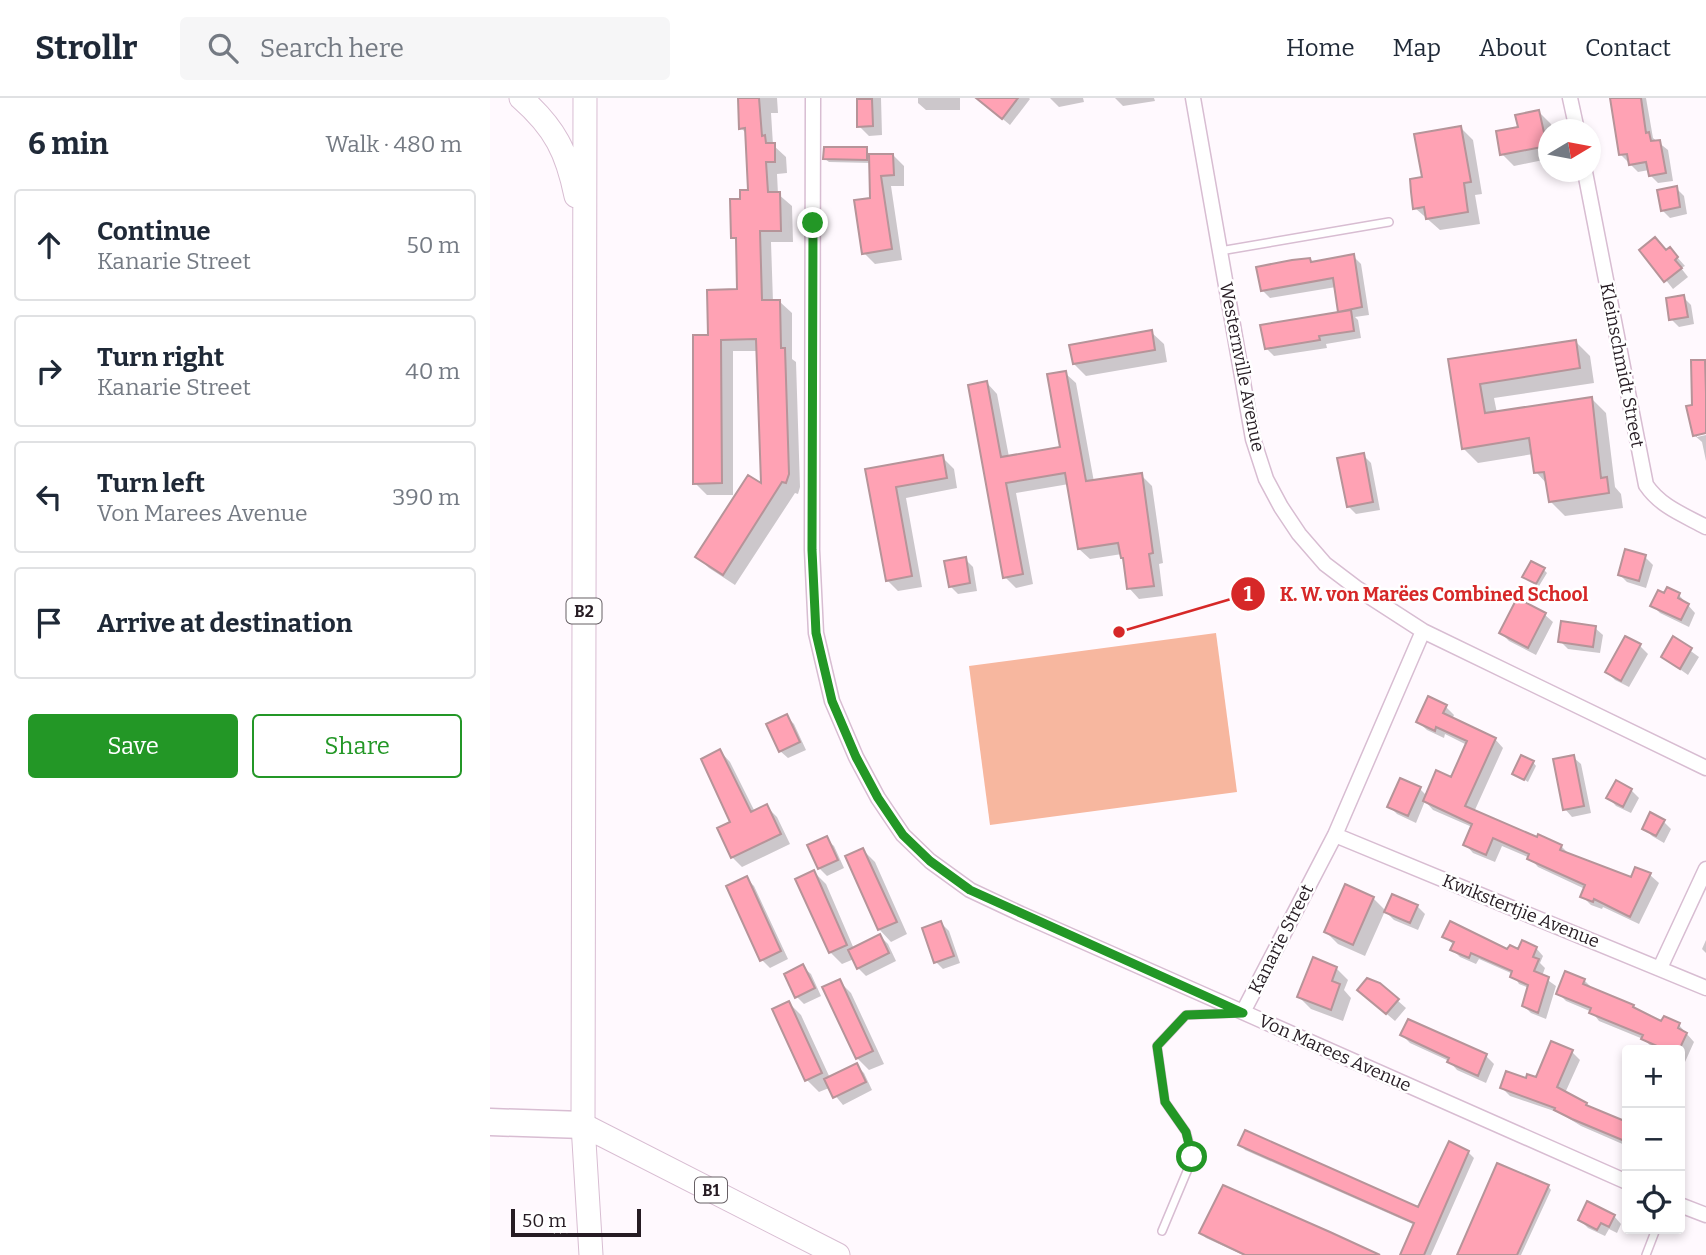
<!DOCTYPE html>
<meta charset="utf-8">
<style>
body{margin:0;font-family:Bitter,serif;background:#f6f6f7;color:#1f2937}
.controls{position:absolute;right:21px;bottom:21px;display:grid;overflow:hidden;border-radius:7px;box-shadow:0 4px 10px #0003}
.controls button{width:63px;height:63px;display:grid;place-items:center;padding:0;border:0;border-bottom:2px solid #e0e1e3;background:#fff;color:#1f2937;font:35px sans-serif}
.compass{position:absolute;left:1048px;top:21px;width:63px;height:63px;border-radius:50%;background:#fff;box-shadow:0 4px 10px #0003;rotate:80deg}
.scale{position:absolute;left:21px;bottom:18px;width:130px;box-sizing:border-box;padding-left:7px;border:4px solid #261c23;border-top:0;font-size:19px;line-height:24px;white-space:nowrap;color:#261c23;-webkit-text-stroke:5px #fff;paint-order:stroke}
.stop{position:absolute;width:21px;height:21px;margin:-16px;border:5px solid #239726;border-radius:50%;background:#fff}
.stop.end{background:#239726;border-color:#fff;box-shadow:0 2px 7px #0008}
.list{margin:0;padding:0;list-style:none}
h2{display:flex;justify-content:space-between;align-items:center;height:91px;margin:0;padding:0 28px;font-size:30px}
h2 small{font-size:23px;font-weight:400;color:#747a83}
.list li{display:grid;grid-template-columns:46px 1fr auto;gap:21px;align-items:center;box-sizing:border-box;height:112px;margin:0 14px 14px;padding:0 14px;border:2px solid #e0e1e3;border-radius:7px}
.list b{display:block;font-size:26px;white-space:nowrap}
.list p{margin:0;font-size:23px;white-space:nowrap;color:#747a83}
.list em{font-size:23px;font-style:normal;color:#747a83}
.actions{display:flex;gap:14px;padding:21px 28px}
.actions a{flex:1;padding:16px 0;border:2px solid #239726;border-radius:7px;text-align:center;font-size:24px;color:#239726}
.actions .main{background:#239726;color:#fff}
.icon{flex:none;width:38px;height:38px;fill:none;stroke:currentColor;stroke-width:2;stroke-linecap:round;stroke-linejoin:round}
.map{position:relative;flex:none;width:1216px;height:1157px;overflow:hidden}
header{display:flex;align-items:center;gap:42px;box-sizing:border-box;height:98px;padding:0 35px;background:#fff;border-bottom:2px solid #e0e1e3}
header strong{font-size:33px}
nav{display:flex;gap:38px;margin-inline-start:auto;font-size:24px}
.search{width:490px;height:63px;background:#f6f6f7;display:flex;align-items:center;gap:18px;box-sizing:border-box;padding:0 24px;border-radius:7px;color:#747a83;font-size:26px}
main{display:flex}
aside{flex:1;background:#fff}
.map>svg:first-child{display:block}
.green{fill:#f7b79f}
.shadow{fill:#0003}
.building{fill:#ffa2b4;stroke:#b69499;stroke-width:2}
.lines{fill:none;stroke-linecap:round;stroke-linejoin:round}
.service-casing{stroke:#d8bdd2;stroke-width:10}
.minor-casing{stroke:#d8bdd2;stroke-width:17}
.trunk-casing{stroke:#d8bdd2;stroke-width:25}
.motorway-casing{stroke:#d8bdd2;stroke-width:29}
.service{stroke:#fff;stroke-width:7}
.minor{stroke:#fff;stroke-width:14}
.trunk{stroke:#fff;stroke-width:23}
.motorway{stroke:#fff;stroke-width:26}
.route{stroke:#239726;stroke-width:9}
.labels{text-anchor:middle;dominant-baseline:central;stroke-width:5;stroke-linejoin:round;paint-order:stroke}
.shield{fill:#fff;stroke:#676065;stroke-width:2}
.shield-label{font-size:16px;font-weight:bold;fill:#261c23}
.street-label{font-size:18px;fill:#261c23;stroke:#fff}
.leader{fill:none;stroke:#d62828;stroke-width:2.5}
.callout-dot{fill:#d62828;stroke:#fff;stroke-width:2.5}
.mark-label{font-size:21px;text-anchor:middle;font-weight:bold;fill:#fff}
.callout-label{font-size:19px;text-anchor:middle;font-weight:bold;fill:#d62828;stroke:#fff;stroke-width:5;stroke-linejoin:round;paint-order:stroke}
</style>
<header>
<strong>Strollr</strong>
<div class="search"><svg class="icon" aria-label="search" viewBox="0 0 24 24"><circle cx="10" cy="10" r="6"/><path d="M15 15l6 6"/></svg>Search here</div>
<nav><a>Home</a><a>Map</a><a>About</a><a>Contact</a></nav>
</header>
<main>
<aside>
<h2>6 min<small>Walk · 480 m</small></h2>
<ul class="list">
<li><svg class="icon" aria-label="ahead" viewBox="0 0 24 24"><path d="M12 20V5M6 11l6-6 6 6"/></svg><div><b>Continue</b><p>Kanarie Street</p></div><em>50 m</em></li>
<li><svg class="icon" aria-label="right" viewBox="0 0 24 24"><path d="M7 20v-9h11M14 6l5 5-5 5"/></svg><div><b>Turn right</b><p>Kanarie Street</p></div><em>40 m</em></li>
<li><svg class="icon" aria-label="left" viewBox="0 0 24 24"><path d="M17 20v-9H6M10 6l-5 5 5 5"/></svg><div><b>Turn left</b><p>Von Marees Avenue</p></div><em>390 m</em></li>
<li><svg class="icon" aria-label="arrive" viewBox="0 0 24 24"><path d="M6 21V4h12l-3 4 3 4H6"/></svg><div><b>Arrive at destination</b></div></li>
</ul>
<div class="actions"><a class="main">Save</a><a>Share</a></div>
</aside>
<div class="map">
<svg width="1216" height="1157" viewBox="0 0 1216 1157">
<rect width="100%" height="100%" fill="#fff9fe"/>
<path class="green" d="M726,535L747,694L500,727L479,568Z"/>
<path class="shadow" d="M249,0H287L288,15H281L283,47L296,59L297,75L287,76L288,96L302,108L303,144H281L283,204H290L302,215V261L306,264L310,389L308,396L305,395L245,487L219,470L207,458L272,388L268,253H243V397H217L205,385L220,238L249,193L248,144L243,139L252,103L259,94L257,36L251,30Z
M368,0H391L392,37L379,38L369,28Z
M428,0H470V12H436L428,5Z
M498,0H539L540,1L520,27L502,12Z
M560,0H593L594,4L569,9Z
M625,0H664L665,3L633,8Z
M1122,0H1156L1163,40L1178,52L1183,83L1168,85L1160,77L1159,72L1148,74L1131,57Z
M1049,14L1061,26L1062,32H1058V61L1024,68L1012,56L1030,31Z
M971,30L983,42L992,96L985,97L990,126L950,132L925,110L934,81Z
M376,51L379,58L403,57L414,68V88H401L412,162L385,166L374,155L381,101V65L339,64L335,61Z
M1186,90L1194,98L1197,116L1180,120L1172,112Z
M1152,152L1187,159L1195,168L1191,170L1198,179L1183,191Z
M863,158L871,166L879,217L865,219L868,222L871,240L836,246L837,250L784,258L776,250L852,216L850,213L846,189L780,200L772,192L820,161L823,165Z
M1193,199L1201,207L1204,226L1189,229L1181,221Z
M661,234L674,246L677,264L596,278L584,266Z
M1085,243L1100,258L1104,285L1004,300L1007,315L1101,300L1116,315L1125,389L1131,396L1133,410L1075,418L1060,403L1058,387L1046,374L1043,356L988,365L973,350L960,262Z
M1214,263L1216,334L1207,335V339L1216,337V363L1212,344L1204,337V309Z
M575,275L586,285L604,384L651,377L662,388L673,465L669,466L673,498L649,501L639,490L635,462L632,456L600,461L589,451L579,386L526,395L543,486L526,490L515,479L497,285L507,296L519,359L572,351Z
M873,357L881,365L890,412L866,416L858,408Z
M452,359L464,371L467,390L416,400L432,489L408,493L397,482L377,372Z
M1155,459L1163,467L1156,490L1137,484L1130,477Z
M475,461L483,469L487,493L468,496L460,488Z
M1053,471L1057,475L1049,488L1035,479Z
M1175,497H1189L1205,515L1199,529L1170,515L1162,507Z
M1028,502L1055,517L1063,524L1046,557L1019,543L1011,535Z
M1105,530L1113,537L1110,555L1078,551L1070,543Z
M1184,541L1209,559L1198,577L1173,559Z
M1150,548L1158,556L1139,589L1125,582L1117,574Z
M956,609L964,617L962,621L1005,641L1013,650L984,714L1048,742L1071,748L1080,757L1142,781L1146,771L1160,777L1169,785L1149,826L1113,809L1112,811L1101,807L1092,798L1095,791L1048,769L1040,760L1012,748L1005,764L983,755L975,746L982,729L943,712L935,703L926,725L907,716L899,708L930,691L937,698L962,681L977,647L955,636L954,640L937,632L928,624Z
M296,618L304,626L316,652L298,660L290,653Z
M230,653L240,664L265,714L276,708L287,719L300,746L252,769L242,759L243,724Z
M1083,659L1091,666L1101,715L1082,719L1075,711Z
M1043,664L1046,668L1038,684L1024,675Z
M1141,692L1149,700L1141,715L1126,708L1119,700Z
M1174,724L1181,731L1174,745L1162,738L1154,730Z
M336,741L344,748L354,770L337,778L329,770Z
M373,752L385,764L417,836L401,844L389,831L357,759Z
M324,774L336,786L364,851L390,838L398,846L406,863L376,878L368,870L364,861L352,866L340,854Z
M257,781L264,788L298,861L280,870L272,862L238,789Z
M883,800L896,813L927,808L935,816L928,832L904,822L895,813L875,858L848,846L836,834Z
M451,825L459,833L470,865L453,871L446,864Z
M955,839L1018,854L1046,850L1053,858L1050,865L1055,870L1052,878L1066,888L1056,921L1041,915L1034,908L1039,890L1029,886L1023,876L989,861L986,866L970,859L962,851L964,847Z
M1216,842V855L1212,851Z
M313,869L321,876L331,898L314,906L307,899Z
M846,870L858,882L854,892L861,900L853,923L821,911L809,899Z
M1094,882L1102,890L1143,908L1148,913L1172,925L1175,920L1189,927L1204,944L1195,964L1190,962V952H1170L1161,948L1153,941L1109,923L1102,914L1076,903L1068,895Z
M349,883L361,895L394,966L379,972L367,960Z
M890,887L916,910L905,923L877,899Z
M299,905L311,917L340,980L367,968L374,975L382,992L353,1007L339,990L329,994L317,982Z
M912,937L996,958L1004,966L996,985L967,972L959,963L920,945Z
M1082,954L1090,962L1075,995L1101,1011L1137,1026V1048L1091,1028L1070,1015L1020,998L1012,990L1047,981Z
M750,1046L929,1111L978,1054L984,1060L941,1157H912L925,1127L755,1052Z
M1058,1088L1061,1092L1031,1157H968Z
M1124,1118L1131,1126L1127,1135L1119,1131L1115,1138L1098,1130L1090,1122Z
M711,1135L885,1157H753L716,1140Z"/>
<path class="building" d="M248,0H269L272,38L275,37L276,45H285V64H276L278,94H290L291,133H270L272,202H290L291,250H295L299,376L296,385L292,384L233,477L205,459L258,377L271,385L266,241L231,242L232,385L203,386V237H218L217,192L247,191L246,140H241L240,101H250V92H258L255,30L249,31Z
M486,0H528L512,21Z
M1120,0H1151L1156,35L1159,34L1161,43L1170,42L1176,75L1159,78L1156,64L1139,67L1137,56L1129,57Z
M367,1H382L383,28L367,29Z
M1049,12L1057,48L1010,57L1006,33L1028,29L1025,17Z
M971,28L981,84L974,85L978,114L936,121L934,109L923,111L921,94L920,81L932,79L924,36Z
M334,49H377V62L333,61Z
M379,56H403L404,77L391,78L402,151L372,156L364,102L380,100Z
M1187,88L1190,109L1171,113L1167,92Z
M1165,139L1176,152L1180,149L1188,159L1185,162L1192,170L1174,184L1149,152Z
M864,156L872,209L848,214L843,180L771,193L766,169L802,162L820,160L821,164Z
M1194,197L1198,219L1179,222L1176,200Z
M861,212L864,233L829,238L830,242L775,251L770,227Z
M662,232L665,252L583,266L579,247Z
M1086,242L1090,270L990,286L995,315L1102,299L1111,380L1117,379L1119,395L1059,404L1054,374L1044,375L1039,340L972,351L958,261Z
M1201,262H1215L1216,295V335L1203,338L1196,308L1202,307Z
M576,273L596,383L652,375L663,455L659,456L664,488L637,491L633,460H631L628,445L588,451L575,375L516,385L533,476L513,480L478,287L497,283L511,359L570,349L557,276Z
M874,355L883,404L857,409L847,360Z
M453,357L457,380L406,389L422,478L396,483L375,371Z
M1135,451L1156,457L1149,483L1128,477Z
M476,459L480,485L459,489L454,463Z
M1041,463L1055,470L1046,486L1032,479Z
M1177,489L1190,495L1188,500L1199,506L1191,522L1160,508L1168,492L1174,495Z
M1027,500L1056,515L1038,550L1009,535Z
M1071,523L1106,528L1103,549L1068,544Z
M1135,538L1151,546L1131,583L1115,574Z
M1183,538L1202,550L1190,571L1171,559Z
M938,598L957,607L953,615L1006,640L975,708L1047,739L1048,736L1072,747L1070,752L1141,779L1145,769L1161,775L1140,819L1104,801L1103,804L1090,799L1095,787L1037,761L1039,756L1003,740L996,757L973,747L982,726L933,703L946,672L961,679L977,643L946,629L945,633L926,624Z
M297,616L310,644L289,654L276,626Z
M230,651L261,714L277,706L291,736L241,760L227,730L240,724L211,661Z
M1031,657L1044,663L1034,682L1022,676Z
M1084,657L1094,708L1073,712L1063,661Z
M910,680L931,689L918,718L897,709Z
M1126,682L1142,691L1133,709L1116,700Z
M1160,714L1175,722L1166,738L1152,731Z
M337,738L348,762L328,771L317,747Z
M373,750L407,824L388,832L355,758Z
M324,772L357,847L339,855L305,781Z
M257,778L291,853L270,863L236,788Z
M855,786L884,799L863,847L834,834Z
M902,796L928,807L920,825L894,814Z
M451,823L464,858L444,865L432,830Z
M960,823L1017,851L1020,847L1028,851L1032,842L1047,849L1043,859L1049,861L1044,873L1059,879L1048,915L1032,908L1038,887L1020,879L1022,873L981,855L979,860L960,852L964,844L952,839Z
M390,836L399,855L367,871L358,852Z
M823,859L847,869L842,883L850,886L841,912L807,899Z
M313,866L325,890L305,900L294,876Z
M1075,873L1095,881L1093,886L1144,907L1143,909L1171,923L1174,918L1190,925L1188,930L1197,935L1189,952H1176L1151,941L1153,937L1099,915L1101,910L1066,896Z
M877,880L890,885L909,901L896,916L867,892Z
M350,881L383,953L366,961L332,889Z
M299,903L332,975L315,983L282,911Z
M918,921L997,956L988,978L957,964L959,960L910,937Z
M1061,943L1083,952L1067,989L1097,1005L1096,1007L1137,1024V1044L1082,1021L1064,1012L1065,1010L1010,990L1016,973L1036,980L1037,976L1046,979Z
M367,965L376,984L343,1000L334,981Z
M755,1032L928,1109L959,1043L979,1053L934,1157H910L924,1125L748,1047Z
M1007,1065L1059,1087L1027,1157H967Z
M733,1087L840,1134L890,1157H755L709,1135Z
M1097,1103L1125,1117L1119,1129L1111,1125L1107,1132L1088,1122Z"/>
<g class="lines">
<defs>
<path id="service" d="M730,153L899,124
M672,1133L703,1059L696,1034L675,1004L667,948L696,917L744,915
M1156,1157L1166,1131"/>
<path id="minor" d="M323,0L322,452L326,535L342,603L366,659L388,700L413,737L440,763L480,792L531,816L1137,1084
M703,0L763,341L776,381L791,409L809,436L835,466L868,491L933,533L1216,670
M1080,0L1087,32
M1095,74L1156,387C1171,409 1194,417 1216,429
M845,737L1216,890
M1170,870L1216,771
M753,914L845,737L933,533
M1190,1107L1216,1117"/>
<path id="trunk" d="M31,0C65,30 77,54 86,98
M95,0L93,1027L101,1157
M93,1027L348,1157"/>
<path id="motorway" d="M0,1024L93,1027"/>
</defs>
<use href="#service" class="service-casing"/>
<use href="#minor" class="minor-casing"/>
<use href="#trunk" class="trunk-casing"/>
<use href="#motorway" class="motorway-casing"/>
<use href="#service" class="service"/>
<use href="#minor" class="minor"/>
<use href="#trunk" class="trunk"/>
<use href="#motorway" class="motorway"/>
</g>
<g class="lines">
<path class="route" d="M323,125L322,452L326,535L342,603L366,659L388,700L413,737L440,763L480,792L753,915L696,917L667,948L675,1004L696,1034L702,1059"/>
</g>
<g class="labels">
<g class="shield">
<rect x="76.5" y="500.5" width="35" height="25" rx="5"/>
<rect x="205" y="1079.5" width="32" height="25" rx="5"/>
</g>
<g class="shield-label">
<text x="94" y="513">B2</text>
<text x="221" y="1092">B1</text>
</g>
<g class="street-label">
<text transform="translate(1132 267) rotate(79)">Kleinschmidt Street</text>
<text transform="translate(752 269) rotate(79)">Westernville Avenue</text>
<text transform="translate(1031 813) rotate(22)">Kwikstertjie Avenue</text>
<text transform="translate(791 841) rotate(-63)">Kanarie Street</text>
<text transform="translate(845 955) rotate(24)">Von Marees Avenue</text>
</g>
</g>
<path class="leader" d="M629 534L758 496"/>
<g class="callout-dot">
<circle cx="629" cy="534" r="7"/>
<circle cx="758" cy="496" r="18"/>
</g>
<g class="mark-label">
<text x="758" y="503">1</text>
</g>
<g class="callout-label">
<text x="944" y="503">K. W. von Marëes Combined School</text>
</g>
</svg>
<div class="controls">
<button>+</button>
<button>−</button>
<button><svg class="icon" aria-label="locate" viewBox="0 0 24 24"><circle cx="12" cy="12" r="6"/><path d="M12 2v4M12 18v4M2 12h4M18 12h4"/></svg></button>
</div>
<svg class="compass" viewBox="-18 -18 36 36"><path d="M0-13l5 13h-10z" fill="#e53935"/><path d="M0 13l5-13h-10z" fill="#747a83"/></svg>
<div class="scale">50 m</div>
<div class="stop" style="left:702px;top:1059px"></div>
<div class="stop end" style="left:323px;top:125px"></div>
</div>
</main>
